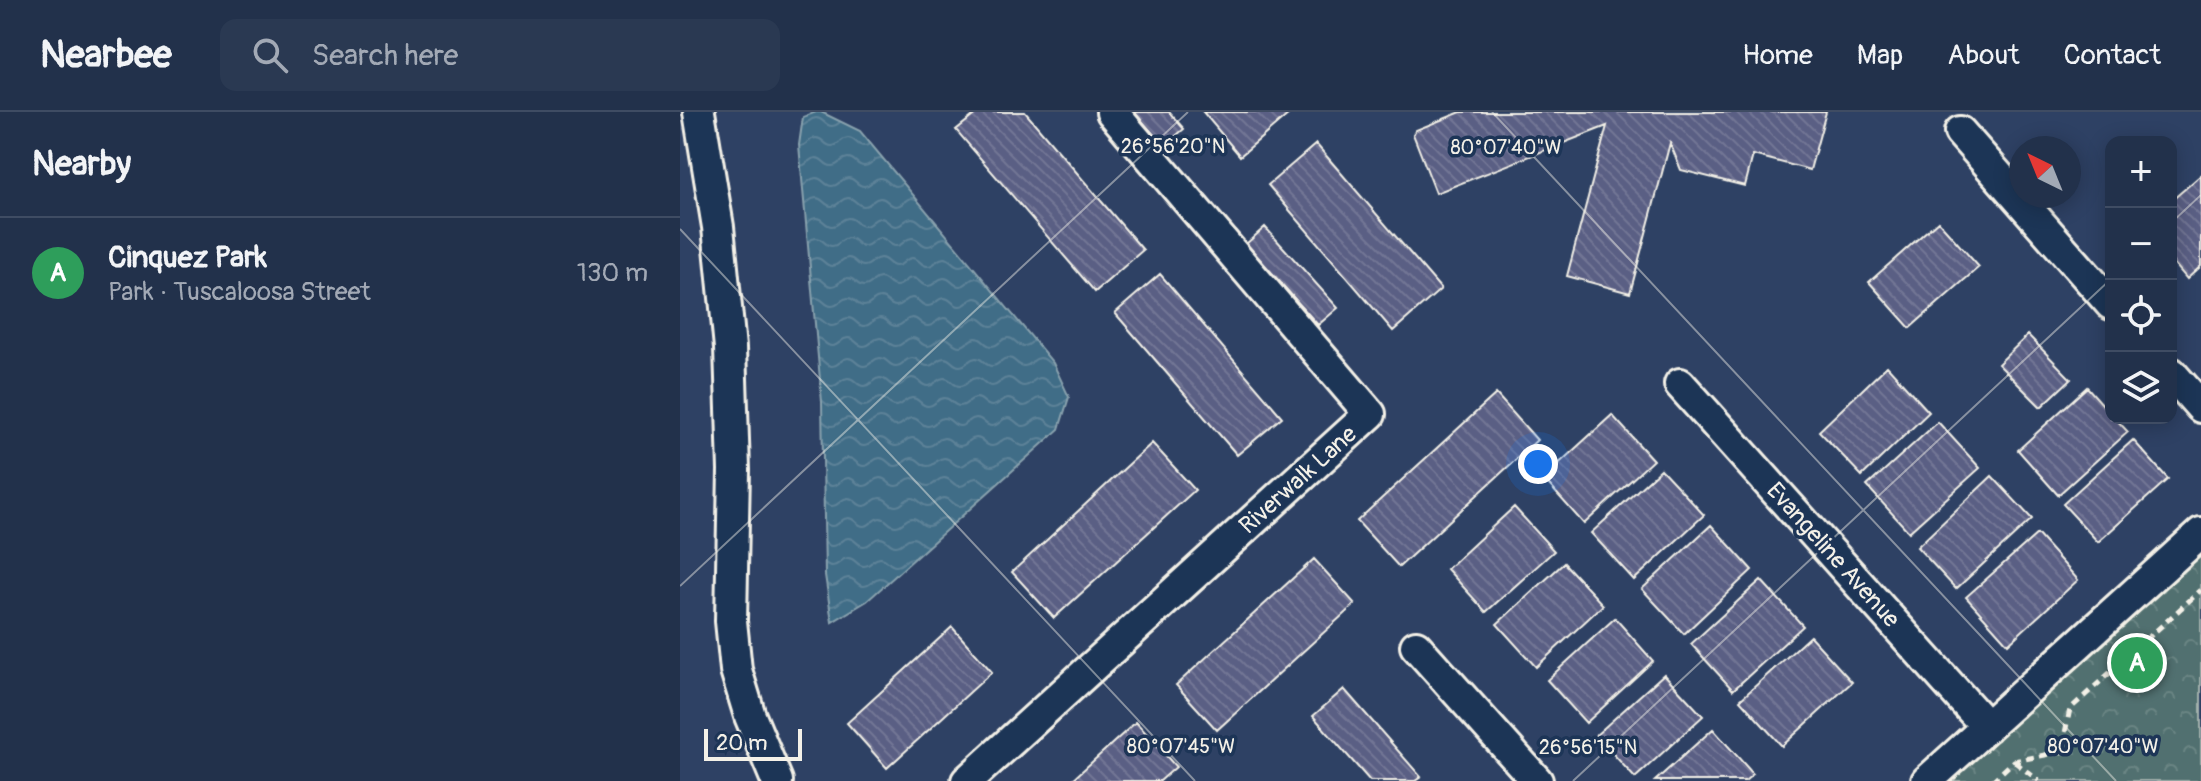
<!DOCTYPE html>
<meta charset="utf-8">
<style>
body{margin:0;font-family:Pangolin,sans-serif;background:#2a3952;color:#f1f3f6}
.controls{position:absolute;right:24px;top:24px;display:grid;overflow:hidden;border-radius:16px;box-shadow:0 4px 20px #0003}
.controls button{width:72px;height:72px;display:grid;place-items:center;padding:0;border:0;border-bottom:2px solid #3f4c63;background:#22314b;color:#f1f3f6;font:40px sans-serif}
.compass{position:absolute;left:1329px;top:24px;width:72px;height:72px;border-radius:50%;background:#22314b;box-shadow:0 4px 20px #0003;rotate:317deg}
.scale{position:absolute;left:24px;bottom:20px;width:98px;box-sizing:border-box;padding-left:8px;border:4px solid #f4f1e8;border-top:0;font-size:22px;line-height:28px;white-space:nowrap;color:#f4f1e8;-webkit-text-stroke:6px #1d3557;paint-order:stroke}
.you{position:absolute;left:858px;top:352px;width:28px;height:28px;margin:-20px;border:6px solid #fff;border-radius:50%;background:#1a73e8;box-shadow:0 0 0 12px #1a73e833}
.badge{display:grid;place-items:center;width:52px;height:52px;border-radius:50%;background:#ffd166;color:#fff;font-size:26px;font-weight:700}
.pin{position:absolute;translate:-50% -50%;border:4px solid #fff;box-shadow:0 2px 8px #0006}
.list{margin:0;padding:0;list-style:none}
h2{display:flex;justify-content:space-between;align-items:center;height:104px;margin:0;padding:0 32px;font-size:34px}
h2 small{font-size:26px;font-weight:400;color:#a2a9b5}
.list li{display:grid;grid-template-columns:52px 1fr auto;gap:24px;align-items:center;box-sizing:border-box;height:112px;padding:0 32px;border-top:2px solid #3f4c63}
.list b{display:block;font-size:30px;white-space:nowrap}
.list p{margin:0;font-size:26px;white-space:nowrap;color:#a2a9b5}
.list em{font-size:26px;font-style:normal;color:#a2a9b5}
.icon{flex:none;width:44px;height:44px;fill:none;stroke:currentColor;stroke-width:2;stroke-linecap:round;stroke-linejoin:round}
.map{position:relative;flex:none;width:1521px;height:669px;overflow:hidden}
header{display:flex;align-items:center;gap:48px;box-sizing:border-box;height:112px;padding:0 40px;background:#22314b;border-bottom:2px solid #3f4c63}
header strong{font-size:38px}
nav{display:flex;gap:44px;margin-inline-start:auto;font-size:28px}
.search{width:560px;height:72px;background:#2a3952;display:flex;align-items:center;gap:20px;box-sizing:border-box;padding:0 28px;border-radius:16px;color:#a2a9b5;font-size:30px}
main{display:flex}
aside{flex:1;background:#22314b}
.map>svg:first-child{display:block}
.park{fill:url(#park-crowns);stroke:#a2b0ac;stroke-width:2}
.water{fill:url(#water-waves);stroke:#89a2ae;stroke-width:2}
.building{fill:url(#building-back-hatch);stroke:#f4f1e8;stroke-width:2}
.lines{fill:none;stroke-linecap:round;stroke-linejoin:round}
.minor-casing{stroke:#f4f1e8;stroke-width:36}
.path{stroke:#f4f1e8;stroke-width:5;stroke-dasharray:8 6;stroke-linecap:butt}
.minor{stroke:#1d3557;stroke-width:30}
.ticks{fill:none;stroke:#f4f1e8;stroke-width:2;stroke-opacity:0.45}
.labels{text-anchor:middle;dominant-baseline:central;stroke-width:7;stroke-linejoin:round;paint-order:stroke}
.street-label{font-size:24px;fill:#f4f1e8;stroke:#1d3557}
.ticks-label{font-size:20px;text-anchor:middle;fill:#f4f1e8;stroke:#1d3557;stroke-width:7;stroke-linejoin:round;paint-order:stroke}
</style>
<header>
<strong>Nearbee</strong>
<div class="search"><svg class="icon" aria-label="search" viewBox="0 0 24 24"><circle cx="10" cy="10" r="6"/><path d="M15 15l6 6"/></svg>Search here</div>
<nav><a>Home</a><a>Map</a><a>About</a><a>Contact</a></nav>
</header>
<main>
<aside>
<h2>Nearby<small></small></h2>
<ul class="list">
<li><span class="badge" style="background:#2e9e5b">A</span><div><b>Cinquez Park</b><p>Park · Tuscaloosa Street</p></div><em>130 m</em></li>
</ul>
</aside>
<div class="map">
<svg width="1521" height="669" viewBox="0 0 1521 669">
<defs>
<pattern id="park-crowns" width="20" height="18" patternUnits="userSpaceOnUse" patternTransform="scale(2)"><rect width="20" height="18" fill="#51706f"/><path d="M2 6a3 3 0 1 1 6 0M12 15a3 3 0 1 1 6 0" fill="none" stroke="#6b8584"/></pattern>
<pattern id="water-waves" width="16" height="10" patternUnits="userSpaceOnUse" patternTransform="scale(2)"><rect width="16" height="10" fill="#416d87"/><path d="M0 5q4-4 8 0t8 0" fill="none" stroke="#5d8298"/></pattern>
<pattern id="building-back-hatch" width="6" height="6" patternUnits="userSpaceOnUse" patternTransform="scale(2)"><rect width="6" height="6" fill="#5a5f84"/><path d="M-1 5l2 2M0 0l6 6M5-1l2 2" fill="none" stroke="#727695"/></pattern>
</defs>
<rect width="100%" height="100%" fill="#2e4164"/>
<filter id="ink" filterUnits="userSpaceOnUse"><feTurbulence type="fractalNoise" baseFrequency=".0125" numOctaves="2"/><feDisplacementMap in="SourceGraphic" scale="16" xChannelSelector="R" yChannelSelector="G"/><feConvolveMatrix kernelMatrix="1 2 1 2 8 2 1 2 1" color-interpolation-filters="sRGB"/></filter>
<g filter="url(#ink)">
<path class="park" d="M1521,434V669H1264Z"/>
<path class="water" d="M136,0H141L180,19L373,251L389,285L379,317L187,489L152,510L145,463L142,290L119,33L123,5Z"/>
<path class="building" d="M298,0H345L463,138L415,180L276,18Z
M454,0H489L504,17L484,34Z
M523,0H607L609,2L560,44Z
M781,0H1146L1130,58L1073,43L1065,74L1001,58L990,31L950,181L887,164L927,14L756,81L733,22L736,18Z
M636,32L761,177L713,219L588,73Z
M1521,63V154L1507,167L1491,148V89Z
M1258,109L1299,155L1230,216L1189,170Z
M585,115L658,196L638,213L566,132Z
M480,162L602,305L557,343L435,201Z
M1348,223L1391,267L1361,295L1318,252Z
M1207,254L1249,300L1182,364L1139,319Z
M1407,275L1431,302V306H1435L1448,320L1378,383L1338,338Z
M816,282L857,328L719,455L677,409Z
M932,303L973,348L904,412L863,366Z
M1258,310L1300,356L1229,420L1187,374Z
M1453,328L1488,367L1418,430L1383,392Z
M472,331L515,378L374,506L332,460Z
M981,357L1024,403L954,468L911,421Z
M1312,364L1352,407L1276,477L1237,435Z
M834,395L874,439L806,500L767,457Z
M1031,413L1072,458L1004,522L962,477Z
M1357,422L1398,468L1328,532L1286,485Z
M634,447L675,492L537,618L496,573Z
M884,451L923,493L856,555L817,512Z
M1081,468L1123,514L1053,578L1011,532Z
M935,506L973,549L906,611L867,568Z
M272,515L312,560L207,656L167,611Z
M1130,524L1172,570L1102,634L1060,588Z
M984,562L1023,604L955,666L916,623Z
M664,577L741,665L735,669H690L633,604Z
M456,610L496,655L480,669H391Z
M1033,617L1073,662L1065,669H975Z"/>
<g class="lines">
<defs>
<path id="minor" d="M19,0L38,115L50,236L54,358L51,509L56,558L70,604L97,669
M1280,20L1431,192
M1491,261L1521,295
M1000,272L1307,615
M736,534L857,669
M287,669L690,302L432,0
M1247,669L1521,421"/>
</defs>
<use href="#minor" class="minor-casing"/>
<path class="path" d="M1335,650L1359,669
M1312,669L1334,649L1381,640L1390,597L1521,478"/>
<use href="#minor" class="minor"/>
</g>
</g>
<path class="ticks" d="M812,0L1436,669M1491,111L1521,83M0,117L515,669M0,474L508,0M893,669L1431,167"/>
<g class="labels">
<g class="street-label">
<text transform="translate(618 368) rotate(-42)">Riverwalk Lane</text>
<text transform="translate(1153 443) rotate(48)">Evangeline Avenue</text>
</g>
</g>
<g class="ticks-label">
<text x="493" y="41">26°56'20"N</text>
<text x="826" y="42">80°07'40"W</text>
<text x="501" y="641">80°07'45"W</text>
<text x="1423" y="641">80°07'40"W</text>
<text x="908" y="642">26°56'15"N</text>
</g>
</svg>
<div class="controls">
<button>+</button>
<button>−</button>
<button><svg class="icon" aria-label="locate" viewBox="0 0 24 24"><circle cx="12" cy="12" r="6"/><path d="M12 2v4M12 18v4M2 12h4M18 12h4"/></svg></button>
<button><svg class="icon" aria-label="layers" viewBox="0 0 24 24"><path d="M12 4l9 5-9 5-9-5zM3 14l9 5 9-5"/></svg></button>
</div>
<svg class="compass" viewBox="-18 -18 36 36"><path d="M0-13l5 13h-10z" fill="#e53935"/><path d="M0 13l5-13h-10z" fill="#a2a9b5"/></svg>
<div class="scale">20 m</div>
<div class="you"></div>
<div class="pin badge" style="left:1457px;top:551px;background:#2e9e5b">A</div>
</div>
</main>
